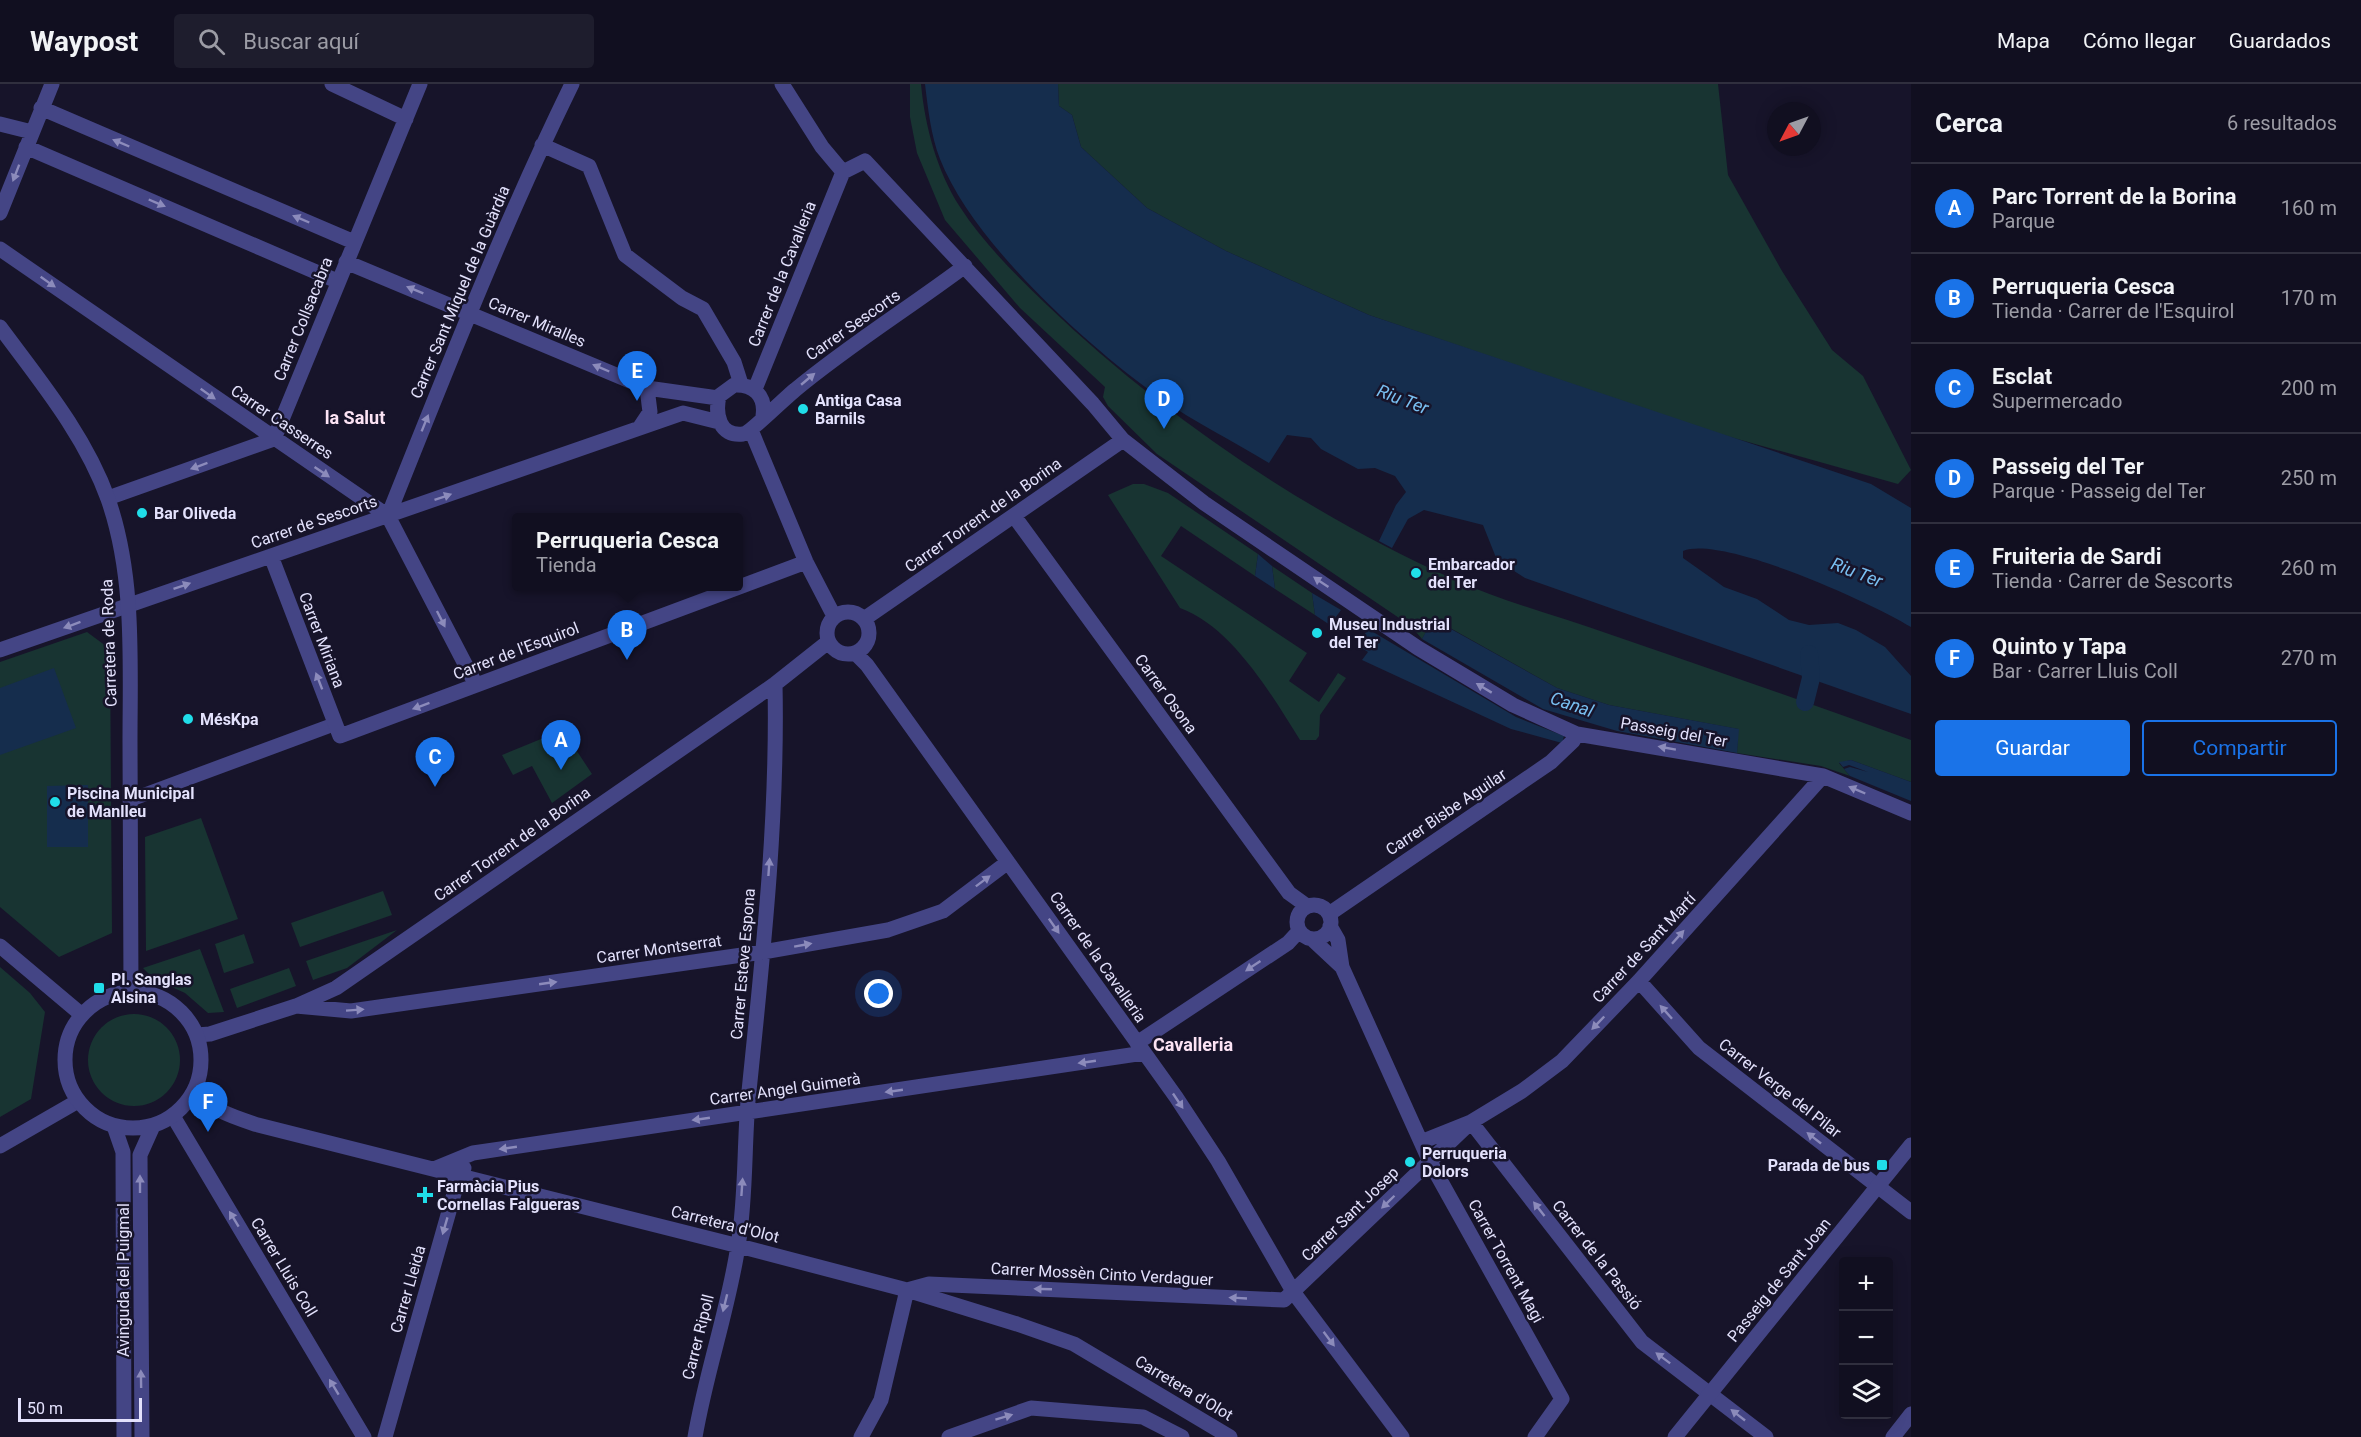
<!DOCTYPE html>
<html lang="es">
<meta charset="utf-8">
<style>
body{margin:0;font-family:Roboto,sans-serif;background:#1e1d2d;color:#f1f3f6}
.controls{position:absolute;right:18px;bottom:18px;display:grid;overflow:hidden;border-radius:6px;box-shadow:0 3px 15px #0003}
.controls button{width:54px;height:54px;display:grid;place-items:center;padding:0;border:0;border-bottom:2px solid #302f3e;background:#110f20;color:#f1f3f6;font:30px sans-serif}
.compass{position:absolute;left:1767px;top:18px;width:54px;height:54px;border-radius:50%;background:#110f20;box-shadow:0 3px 15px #0003;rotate:229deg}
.scale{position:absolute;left:18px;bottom:15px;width:124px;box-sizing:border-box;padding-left:6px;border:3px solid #e3e1fc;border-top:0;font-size:16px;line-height:21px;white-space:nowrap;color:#e3e1fc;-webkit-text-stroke:4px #17142a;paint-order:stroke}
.you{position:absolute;left:879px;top:910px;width:21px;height:21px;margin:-15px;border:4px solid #fff;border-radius:50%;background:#1a73e8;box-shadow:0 0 0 9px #1a73e833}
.badge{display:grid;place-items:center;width:39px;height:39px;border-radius:50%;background:#1a73e8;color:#fff;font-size:20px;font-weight:700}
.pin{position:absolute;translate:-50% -50px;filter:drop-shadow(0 2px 3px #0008)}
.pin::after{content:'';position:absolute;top:32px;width:21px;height:18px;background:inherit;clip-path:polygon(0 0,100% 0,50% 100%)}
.popup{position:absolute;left:512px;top:429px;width:231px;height:78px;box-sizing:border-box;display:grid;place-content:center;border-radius:6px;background:#110f20;filter:drop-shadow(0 2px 4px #0005);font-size:20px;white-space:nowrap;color:#9c9ca5}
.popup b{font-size:22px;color:#f1f3f6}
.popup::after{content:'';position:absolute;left:50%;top:100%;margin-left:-12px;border:12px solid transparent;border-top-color:#110f20}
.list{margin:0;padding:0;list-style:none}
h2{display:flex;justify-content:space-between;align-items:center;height:78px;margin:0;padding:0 24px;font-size:26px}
h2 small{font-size:20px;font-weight:400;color:#9c9ca5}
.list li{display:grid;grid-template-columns:39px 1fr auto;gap:18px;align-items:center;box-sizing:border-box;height:90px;padding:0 24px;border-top:2px solid #302f3e}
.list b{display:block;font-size:22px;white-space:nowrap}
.list p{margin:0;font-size:20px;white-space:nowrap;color:#9c9ca5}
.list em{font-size:20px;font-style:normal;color:#9c9ca5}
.actions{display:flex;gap:12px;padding:18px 24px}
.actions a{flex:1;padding:14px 0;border:2px solid #1a73e8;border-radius:6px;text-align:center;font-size:21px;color:#1a73e8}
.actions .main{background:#1a73e8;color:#fff}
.icon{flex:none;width:33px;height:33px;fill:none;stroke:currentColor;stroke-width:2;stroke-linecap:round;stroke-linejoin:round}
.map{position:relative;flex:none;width:1911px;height:1353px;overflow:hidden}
header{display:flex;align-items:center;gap:36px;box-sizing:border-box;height:84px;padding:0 30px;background:#110f20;border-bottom:2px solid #302f3e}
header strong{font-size:28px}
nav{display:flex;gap:33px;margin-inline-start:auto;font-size:21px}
.search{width:420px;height:54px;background:#1e1d2d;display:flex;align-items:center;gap:15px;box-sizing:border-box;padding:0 21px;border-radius:6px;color:#9c9ca5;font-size:22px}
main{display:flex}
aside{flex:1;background:#110f20}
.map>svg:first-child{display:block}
.green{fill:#183432}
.water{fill:#152d4d}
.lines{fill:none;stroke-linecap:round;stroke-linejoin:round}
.canal{stroke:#152d4d;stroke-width:18}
.pedestrian{stroke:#444585;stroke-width:14}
.minor{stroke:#444585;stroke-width:15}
.tertiary{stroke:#444585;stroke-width:15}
.oneway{fill:#8c8bbb}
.poi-dot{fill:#20dde9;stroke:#17142a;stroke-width:2}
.labels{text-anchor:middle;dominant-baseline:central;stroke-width:5;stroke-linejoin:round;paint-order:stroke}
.street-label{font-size:16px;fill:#e3e1fc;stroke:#17142a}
.poi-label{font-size:16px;font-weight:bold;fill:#e3e1fc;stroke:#17142a;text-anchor:start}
.water-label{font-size:18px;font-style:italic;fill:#79bff1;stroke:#17142a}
.neighbourhood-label{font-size:18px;font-weight:bold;fill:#fce3f4;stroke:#17142a}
</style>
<header>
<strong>Waypost</strong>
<div class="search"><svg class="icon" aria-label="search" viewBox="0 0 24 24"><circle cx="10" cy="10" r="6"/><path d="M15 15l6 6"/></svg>Buscar aquí</div>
<nav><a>Mapa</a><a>Cómo llegar</a><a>Guardados</a></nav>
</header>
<main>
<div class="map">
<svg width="1911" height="1353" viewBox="0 0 1911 1353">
<rect width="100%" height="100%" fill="#17142a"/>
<path class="green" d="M910,0H921C925,43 937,87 960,123C984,160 1016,191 1047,221C1164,333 1305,428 1453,495C1501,517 1555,531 1606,549C1708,584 1809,619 1911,656V698L1851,676L1839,679L1850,692L1821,682L1737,669L1738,645L1609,621L1557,604L1434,535L1422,555L1411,542L1157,370L1108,322L1103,313L1105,303L1020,224L945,136L917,69L910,33Z
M1058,0H1718L1728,91L1782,187L1832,266L1863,292L1911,386L1898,400L1716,349L1369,231L1226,167L1147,124L1081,63L1072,31L1059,22Z
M1133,400H1144L1168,409L1258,470L1255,492L1181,442L1161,472L1307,569L1289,597L1319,618L1338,589L1346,594L1320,631L1319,652L1316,656H1300C1272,611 1231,542 1180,524L1108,411Z
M1272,482L1312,509L1315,531L1275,505Z
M87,548L110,565L112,849L59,873L0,823V578Z
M563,646L592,690L552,719L532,682L513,691L502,671Z
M201,734L238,835L146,867L145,753Z
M383,807L392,831L300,863L291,839Z
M397,846L347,884L313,896L306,877Z
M244,850L254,879L224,889L215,860Z
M200,865L224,928L208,929L185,909L154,895L143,884Z
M0,883L30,909L45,928L31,1015L0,1033Z
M289,884L296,902L237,924L230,905Z
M88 976a46 46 0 1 1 92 0a46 46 0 1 1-92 0Z"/>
<path class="water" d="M925,0H1058L1059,22L1072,31L1081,63L1147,124L1226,167L1369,231L1871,400L1911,424V543C1872,519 1723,451 1683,467V474L1724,503L1757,515L1789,536L1809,541L1838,539L1856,546L1885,563L1911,592V630L1525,494L1497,476L1483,441L1424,426L1408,435L1392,464L1379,457L1396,421L1406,408L1395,392L1375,384L1358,385L1321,365L1311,354L1287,351L1269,379C1233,357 1194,338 1160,314C1087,262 973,159 940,75C931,52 928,25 925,0Z
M1258,470L1272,482L1275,505L1255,492Z
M1312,509L1341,526L1330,541L1315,531Z
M1433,535L1557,604L1609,621L1739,645L1737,669L1617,647L1543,625L1422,555Z
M1368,545L1516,633L1564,652L1562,659L1511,645L1362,576L1368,568L1357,561Z
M54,584L76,644L0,671V604Z
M1851,676L1911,698V717L1850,692L1844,685L1850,683L1868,688L1849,681L1843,683L1839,678Z
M88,701V763H47V702Z"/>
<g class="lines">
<path class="canal" d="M1805,618L1811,594L1809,570"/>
<path class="pedestrian" d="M130,716L335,640"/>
<path class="minor" d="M332,0L406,35
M782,0L822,63L843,88L865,77L1093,320L1123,356L1204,419L1418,564L1513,621L1577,650L1823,692L1911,729
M41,24L354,158
M0,40L32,48
M542,61L589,82L625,171L682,214L703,225L734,278L741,300
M26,63L337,197
M0,129L52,0
M0,165L388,432L476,601
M346,178L647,304L718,314
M755,305L843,88
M763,332C766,312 754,300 734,301L719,312C715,330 719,353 743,350C750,349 786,313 795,306C849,261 909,224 965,182
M640,343L650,328L647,304
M751,346L806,478L834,532
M108,414L274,355L420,0
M388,432C446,287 503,141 572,0
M1014,432L1289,809L1307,822
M271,472L340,652L806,478
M827 549a21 21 0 1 1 42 0a21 21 0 1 1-42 0Z
M864,535L1123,356
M0,566L683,329L719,338
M855,569L867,581L1176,1013L1218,1077L1294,1209L1402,1353
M1297 838a17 17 0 1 1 34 0a17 17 0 1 1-34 0Z
M1329,830L1551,678L1573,657L1577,650
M1330,842L1338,856L1342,883L1430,1078L1562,1315L1535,1353
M1312,855L1342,883
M1639,897L1699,964L1911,1128
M296,922L351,927L763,868L888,846L943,827L1008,778
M197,951L210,950L296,922L336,904L775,600L828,558
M1137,959L1288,859L1299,847
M195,1005C211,1027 234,1033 258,1041L739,1162L907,1206L1017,1240L1074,1260L1230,1353
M173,1032L364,1353
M1421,1058L1471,1038L1642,1258L1766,1353
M0,1062L78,1017
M434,1085L473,1069L1144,969
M385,1353L459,1092L464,1084
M695,1353C706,1288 728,1227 738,1162C746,1115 744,1065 748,1017C762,879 778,739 775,600
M861,1353L881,1316L907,1206L929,1200L1284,1216L1471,1038L1522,1007L1562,977L1639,897L1823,692
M949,1353L1031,1324L1143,1333L1182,1353
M1893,1353L1911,1330"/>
<path class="tertiary" d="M0,243C40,297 85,351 108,415C135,492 130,578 130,658C130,741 131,824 131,908
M0,862L82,931
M65 976a68 68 0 1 1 136 0a68 68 0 1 1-136 0Z
M114,1042L123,1068L124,1353
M142,1353L140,1071L153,1042
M1675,1353L1911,1061"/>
</g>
<defs><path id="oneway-solid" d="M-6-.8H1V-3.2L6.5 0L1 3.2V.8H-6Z" transform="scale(1.5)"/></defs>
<g class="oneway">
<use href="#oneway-solid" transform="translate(121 59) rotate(-157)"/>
<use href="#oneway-solid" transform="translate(16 89) rotate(111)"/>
<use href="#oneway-solid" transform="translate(157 119) rotate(23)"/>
<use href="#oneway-solid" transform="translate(301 135) rotate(-157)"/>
<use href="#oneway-solid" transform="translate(48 198) rotate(35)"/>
<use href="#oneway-solid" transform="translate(415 206) rotate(-158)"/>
<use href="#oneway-solid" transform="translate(601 284) rotate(-157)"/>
<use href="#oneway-solid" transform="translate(808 295) rotate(-40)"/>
<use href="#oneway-solid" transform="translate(208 310) rotate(35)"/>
<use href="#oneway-solid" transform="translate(425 339) rotate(-68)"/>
<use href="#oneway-solid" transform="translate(199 382) rotate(160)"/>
<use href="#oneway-solid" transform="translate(322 388) rotate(34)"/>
<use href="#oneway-solid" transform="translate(443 413) rotate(-19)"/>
<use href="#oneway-solid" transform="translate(1321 498) rotate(-146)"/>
<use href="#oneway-solid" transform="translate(182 502) rotate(-19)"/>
<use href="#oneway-solid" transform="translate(441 535) rotate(63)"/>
<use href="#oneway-solid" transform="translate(72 541) rotate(160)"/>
<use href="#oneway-solid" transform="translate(319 597) rotate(-111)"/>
<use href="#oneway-solid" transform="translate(1484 604) rotate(-149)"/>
<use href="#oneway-solid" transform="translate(421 622) rotate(160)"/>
<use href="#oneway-solid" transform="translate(1667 664) rotate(-170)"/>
<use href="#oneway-solid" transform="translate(1857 706) rotate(-157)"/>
<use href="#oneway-solid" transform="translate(769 783) rotate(-86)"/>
<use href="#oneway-solid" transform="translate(983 797) rotate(-37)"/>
<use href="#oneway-solid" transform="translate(1054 842) rotate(55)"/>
<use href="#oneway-solid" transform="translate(1678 853) rotate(-48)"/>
<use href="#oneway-solid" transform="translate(803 861) rotate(-10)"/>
<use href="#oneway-solid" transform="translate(1253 882) rotate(146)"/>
<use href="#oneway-solid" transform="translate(548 899) rotate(-8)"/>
<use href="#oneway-solid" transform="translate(355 926) rotate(-4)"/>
<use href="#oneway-solid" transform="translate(1666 928) rotate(-132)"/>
<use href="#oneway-solid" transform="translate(1598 939) rotate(134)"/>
<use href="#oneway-solid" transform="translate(1087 978) rotate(172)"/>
<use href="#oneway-solid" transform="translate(894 1007) rotate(172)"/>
<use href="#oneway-solid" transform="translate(1178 1017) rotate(56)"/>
<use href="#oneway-solid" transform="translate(701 1035) rotate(172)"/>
<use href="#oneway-solid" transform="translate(1814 1054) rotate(-142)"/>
<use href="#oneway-solid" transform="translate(508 1064) rotate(172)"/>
<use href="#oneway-solid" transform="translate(140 1100) rotate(-90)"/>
<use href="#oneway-solid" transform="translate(742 1103) rotate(-86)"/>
<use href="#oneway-solid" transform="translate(1388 1118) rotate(136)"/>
<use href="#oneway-solid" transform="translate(1539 1125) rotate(-128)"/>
<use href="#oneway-solid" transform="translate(234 1135) rotate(-121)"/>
<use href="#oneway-solid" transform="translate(445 1142) rotate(106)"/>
<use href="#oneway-solid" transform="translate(1043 1205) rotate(-178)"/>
<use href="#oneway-solid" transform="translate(1238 1214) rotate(-177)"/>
<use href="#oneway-solid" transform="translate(725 1219) rotate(104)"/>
<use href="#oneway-solid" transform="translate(1329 1255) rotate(53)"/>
<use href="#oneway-solid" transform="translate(1663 1274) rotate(-143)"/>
<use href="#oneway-solid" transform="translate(141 1295) rotate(-91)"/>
<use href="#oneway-solid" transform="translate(334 1303) rotate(-121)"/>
<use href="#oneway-solid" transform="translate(1738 1331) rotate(-142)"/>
<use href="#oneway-solid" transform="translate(1004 1333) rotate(-17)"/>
</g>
<g class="poi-dot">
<circle cx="803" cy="325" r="6"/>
<circle cx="142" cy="429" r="6"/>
<circle cx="1416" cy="489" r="6"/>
<circle cx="1317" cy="549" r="6"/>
<circle cx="188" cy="635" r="6"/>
<circle cx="55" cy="718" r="6"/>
<rect x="93" y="898" width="12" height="12" rx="3"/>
<circle cx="1410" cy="1078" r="6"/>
<rect x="1876" y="1075" width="12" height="12" rx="3"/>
<path d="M422 1102h6v6h6v6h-6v6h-6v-6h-6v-6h6z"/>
</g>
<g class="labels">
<g class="street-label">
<text transform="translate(782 190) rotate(-68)">Carrer de la Cavalleria</text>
<text transform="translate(460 208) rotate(-67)">Carrer Sant Miquel de la Guàrdia</text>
<text transform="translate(303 235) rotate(-68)">Carrer Collsacabra</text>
<text transform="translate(537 238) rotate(23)">Carrer Miralles</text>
<text transform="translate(853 241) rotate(-35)">Carrer Sescorts</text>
<text transform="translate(282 338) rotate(34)">Carrer Casserres</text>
<text transform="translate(983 431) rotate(-35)">Carrer Torrent de la Borina</text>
<text transform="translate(314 438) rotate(-19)">Carrer de Sescorts</text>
<text transform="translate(322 556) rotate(69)">Carrer Miriana</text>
<text transform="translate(109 559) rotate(-92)">Carretera de Roda</text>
<text transform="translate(516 567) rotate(-21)">Carrer de l'Esquirol</text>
<text transform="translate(1166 610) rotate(54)">Carrer Osona</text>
<text transform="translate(1674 648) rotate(10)">Passeig del Ter</text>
<text transform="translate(1446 728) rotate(-34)">Carrer Bisbe Aguilar</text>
<text transform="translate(512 760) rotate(-35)">Carrer Torrent de la Borina</text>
<text transform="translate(1644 864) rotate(-47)">Carrer de Sant Martí</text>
<text transform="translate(659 865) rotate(-8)">Carrer Montserrat</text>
<text transform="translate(1098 873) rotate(55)">Carrer de la Cavalleria</text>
<text transform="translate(743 880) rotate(-85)">Carrer Esteve Espona</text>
<text transform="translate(1780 1004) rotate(38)">Carrer Verge del Pilar</text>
<text transform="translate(785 1005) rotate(-8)">Carrer Angel Guimerà</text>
<text transform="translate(1350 1130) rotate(-44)">Carrer Sant Josep</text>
<text transform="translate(725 1140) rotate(14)">Carretera d'Olot</text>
<text transform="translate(1597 1171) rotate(52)">Carrer de la Passió</text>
<text transform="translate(1506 1177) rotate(61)">Carrer Torrent Magi</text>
<text transform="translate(284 1183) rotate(59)">Carrer Lluis Coll</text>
<text transform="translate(1102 1190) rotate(3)">Carrer Mossèn Cinto Verdaguer</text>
<text transform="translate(123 1196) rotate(-90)">Avinguda del Puigmal</text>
<text transform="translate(1779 1196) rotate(-51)">Passeig de Sant Joan</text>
<text transform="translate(408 1205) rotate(-74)">Carrer Lleida</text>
<text transform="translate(698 1253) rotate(-76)">Carrer Ripoll</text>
<text transform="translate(1184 1304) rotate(31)">Carretera d'Olot</text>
</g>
<g class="poi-label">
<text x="815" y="316">Antiga Casa<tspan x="815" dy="18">Barnils</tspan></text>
<text x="154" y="429">Bar Oliveda</text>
<text x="1428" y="480">Embarcador<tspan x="1428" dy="18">del Ter</tspan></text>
<text x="1329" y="540">Museu Industrial<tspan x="1329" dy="18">del Ter</tspan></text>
<text x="200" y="635">MésKpa</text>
<text x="67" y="709">Piscina Municipal<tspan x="67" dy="18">de Manlleu</tspan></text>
<text x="111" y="895">Pl. Sanglas<tspan x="111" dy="18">Alsina</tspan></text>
<text x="1422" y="1069">Perruqueria<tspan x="1422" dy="18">Dolors</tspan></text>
<text x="1870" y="1081" text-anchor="end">Parada de bus</text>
<text x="437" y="1102">Farmàcia Pius<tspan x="437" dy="18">Cornellas Falgueras</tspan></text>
</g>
<g class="water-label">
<text transform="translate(1403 315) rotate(21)">Riu Ter</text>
<text transform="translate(1857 488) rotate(21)">Riu Ter</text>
<text transform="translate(1572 620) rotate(19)">Canal</text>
</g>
<g class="neighbourhood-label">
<text x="355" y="333">la Salut</text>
<text x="1193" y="960">Cavalleria</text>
</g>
</g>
</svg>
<div class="controls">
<button>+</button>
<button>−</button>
<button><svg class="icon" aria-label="layers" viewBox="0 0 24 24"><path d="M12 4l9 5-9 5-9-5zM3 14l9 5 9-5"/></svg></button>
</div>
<svg class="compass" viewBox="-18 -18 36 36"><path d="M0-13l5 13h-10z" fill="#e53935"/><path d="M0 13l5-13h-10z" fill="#9c9ca5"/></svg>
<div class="scale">50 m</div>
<div class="you"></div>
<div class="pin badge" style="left:561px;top:686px">A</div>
<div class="pin badge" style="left:627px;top:576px">B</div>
<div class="popup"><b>Perruqueria Cesca</b>Tienda</div>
<div class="pin badge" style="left:435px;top:703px">C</div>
<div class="pin badge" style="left:1164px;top:345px">D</div>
<div class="pin badge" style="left:637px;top:317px">E</div>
<div class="pin badge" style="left:208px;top:1048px">F</div>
</div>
<aside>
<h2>Cerca<small>6 resultados</small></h2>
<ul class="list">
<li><span class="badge">A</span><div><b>Parc Torrent de la Borina</b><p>Parque</p></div><em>160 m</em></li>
<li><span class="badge">B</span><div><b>Perruqueria Cesca</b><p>Tienda · Carrer de l'Esquirol</p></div><em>170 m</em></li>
<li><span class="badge">C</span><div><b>Esclat</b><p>Supermercado</p></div><em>200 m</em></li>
<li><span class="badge">D</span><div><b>Passeig del Ter</b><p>Parque · Passeig del Ter</p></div><em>250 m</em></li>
<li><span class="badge">E</span><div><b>Fruiteria de Sardi</b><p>Tienda · Carrer de Sescorts</p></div><em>260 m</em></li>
<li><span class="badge">F</span><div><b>Quinto y Tapa</b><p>Bar · Carrer Lluis Coll</p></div><em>270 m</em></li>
</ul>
<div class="actions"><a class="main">Guardar</a><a>Compartir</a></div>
</aside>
</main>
